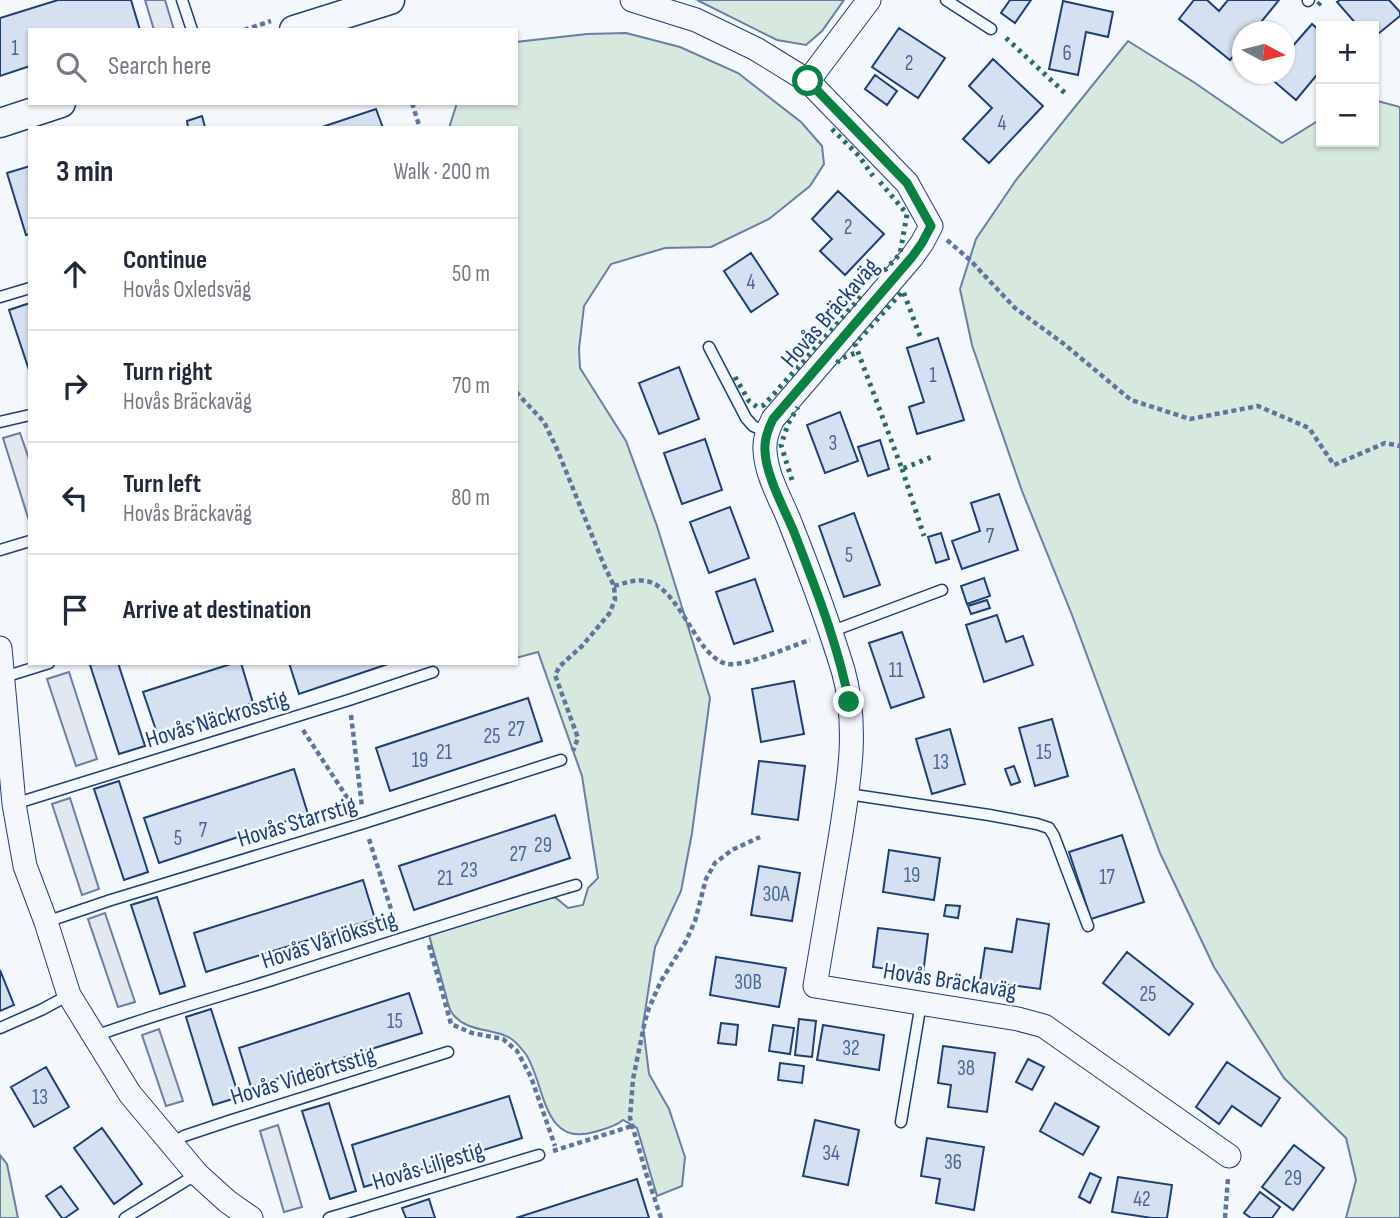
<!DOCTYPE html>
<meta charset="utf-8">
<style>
body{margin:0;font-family:"Sofia Sans Condensed",sans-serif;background:#f6f6f7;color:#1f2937}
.controls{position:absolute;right:21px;top:21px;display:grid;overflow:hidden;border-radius:0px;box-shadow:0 2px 5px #0004}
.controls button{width:63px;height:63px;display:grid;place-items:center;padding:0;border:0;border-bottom:2px solid #e0e1e3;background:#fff;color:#1f2937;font:35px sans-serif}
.compass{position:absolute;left:1232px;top:21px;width:63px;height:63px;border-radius:50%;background:#fff;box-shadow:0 2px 5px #0004;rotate:97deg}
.stop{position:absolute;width:21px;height:21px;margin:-16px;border:5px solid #0b8043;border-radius:50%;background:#fff}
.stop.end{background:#0b8043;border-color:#fff;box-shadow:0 2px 7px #0008}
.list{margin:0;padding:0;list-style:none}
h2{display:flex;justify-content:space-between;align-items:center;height:91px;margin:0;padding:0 28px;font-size:30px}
h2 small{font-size:23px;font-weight:400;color:#747a83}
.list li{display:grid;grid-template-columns:46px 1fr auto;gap:21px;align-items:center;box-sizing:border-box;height:112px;padding:0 28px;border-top:2px solid #e0e1e3}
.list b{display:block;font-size:26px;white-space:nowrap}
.list p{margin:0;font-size:23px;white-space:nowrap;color:#747a83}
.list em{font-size:23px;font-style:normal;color:#747a83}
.icon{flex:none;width:38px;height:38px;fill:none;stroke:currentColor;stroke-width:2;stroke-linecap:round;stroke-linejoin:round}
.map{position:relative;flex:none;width:1400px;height:1218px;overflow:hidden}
.search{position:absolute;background:#fff;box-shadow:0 2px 5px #0004;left:28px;top:28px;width:490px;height:77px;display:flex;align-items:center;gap:18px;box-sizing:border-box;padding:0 24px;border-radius:0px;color:#747a83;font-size:26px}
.panel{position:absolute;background:#fff;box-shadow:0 2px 5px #0004;left:28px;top:126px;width:490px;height:539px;border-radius:0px}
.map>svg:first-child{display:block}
.green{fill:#d7e8df;stroke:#687fa3;stroke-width:2}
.parking{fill:#e3e8f0;stroke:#687fa3;stroke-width:2}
.building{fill:#d5e0f0;stroke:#1d3f73;stroke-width:2}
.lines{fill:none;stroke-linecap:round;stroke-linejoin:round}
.service-casing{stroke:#1d3f73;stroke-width:13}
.minor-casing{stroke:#1d3f73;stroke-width:25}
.tertiary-casing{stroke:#1d3f73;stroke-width:31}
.path{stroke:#5e769c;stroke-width:4.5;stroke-dasharray:5 3.5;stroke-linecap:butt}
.service{stroke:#f4f7fb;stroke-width:10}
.minor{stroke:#f4f7fb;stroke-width:23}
.tertiary{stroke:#f4f7fb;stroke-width:28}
.hedge{stroke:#2c6c60;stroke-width:5;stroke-dasharray:3.5 5;stroke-linecap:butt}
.route{stroke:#0b8043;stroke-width:9}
.labels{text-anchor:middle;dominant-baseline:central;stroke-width:5;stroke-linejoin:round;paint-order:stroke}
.number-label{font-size:21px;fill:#4b6792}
.street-label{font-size:24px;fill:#1d3f73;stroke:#f4f7fb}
</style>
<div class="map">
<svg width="1400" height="1218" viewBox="0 0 1400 1218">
<rect width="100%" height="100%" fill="#f4f7fb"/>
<path class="green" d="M697,0H844L822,31L806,45L777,40Z
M626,33L680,47L738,73L801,122L822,146L824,164L810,186L769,219L711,247L665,248L611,264L584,306L579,349L580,368L626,441L657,526L710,698L692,833L681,891L655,947L643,1025L649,1074L669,1109L685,1157L682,1186L657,1196L637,1128L623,1120C615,1127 604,1129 594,1132C541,1148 545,1080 525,1053C521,1048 515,1041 510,1038C494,1028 466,1033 452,1013C448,1008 447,998 445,992C440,973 434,954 429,935L550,897L556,898L568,908L583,905L588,888L598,878L582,776L538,652L516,658V128H449L457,103H516V42L587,34Z
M1128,41L1195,83L1282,143L1321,119V142H1374V100L1400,107V1218H1346L1356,1180L1346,1138L1284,1078L1214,967L1160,853L1072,615L1022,491L995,413L972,345L960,289L976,239L1016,180Z
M0,1155L7,1164L18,1218H0Z"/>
<path class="parking" d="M145,0H165L174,30H154Z
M20,433L30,462V524L3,438Z
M69,672L97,759L76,766L47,679Z
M70,798L99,889L82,895L52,804Z
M105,913L135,1002L118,1007L88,919Z
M159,1029L183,1101L166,1106L142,1035Z
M278,1125L302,1207L284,1212L260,1131Z"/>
<path class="building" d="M58,0H131L140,30H30V66L0,76V18Z
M1010,0H1031L1015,23L1001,13Z
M1194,0H1207L1219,11L1228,0H1279L1253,32H1242V45L1230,60L1179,19Z
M1340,0H1389L1400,12V16L1378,34L1374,30V26H1358L1337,2Z
M1063,1L1113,12L1108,37L1086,32L1078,75L1049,69Z
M1312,24L1321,32V70L1296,100L1268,76L1270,74H1284V56Z
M899,28L945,58L918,98L872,67Z
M993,59L1043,106L989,163L963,139L992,108L969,86Z
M875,75L897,91L887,105L865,89Z
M376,109L383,128H319Z
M202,116L205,127L188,128L187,121Z
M30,166V234L26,235L7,173Z
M838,191L884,234L845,275L820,251L832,239L812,219Z
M751,253L778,294L751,312L724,271Z
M30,303V373L9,310Z
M938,338L964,420L917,434L909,407L924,402L907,348Z
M679,367L699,419L659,434L639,383Z
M840,412L858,461L825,473L807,425Z
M705,439L722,490L682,504L664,453Z
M880,440L889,469L868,476L858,447Z
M999,494L1018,550L962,569L952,541L980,531L971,503Z
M730,507L749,558L709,573L690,522Z
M854,513L880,585L844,597L819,526Z
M941,533L949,559L936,563L928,537Z
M984,578L990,596L967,604L961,586Z
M755,579L773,631L734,644L716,592Z
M987,600L990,608L971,614L968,606Z
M997,615L1006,642L1023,636L1033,665L984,682L966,625Z
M902,632L924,697L891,708L869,643Z
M97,663H118L145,746L119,754L90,665Z
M234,663H241L253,703L157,733L143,692Z
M289,663H391L299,694Z
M794,681L804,734L761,742L752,689Z
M528,698L542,741L390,791L376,748Z
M1052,719L1068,776L1035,786L1019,728Z
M950,729L965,784L932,794L916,739Z
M759,761L805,766L798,820L752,814Z
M1014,766L1020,782L1011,785L1005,769Z
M294,769L308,814L159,863L144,818Z
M119,781L148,872L124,880L94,789Z
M555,815L570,858L414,910L399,866Z
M1122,835L1144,902L1091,919L1069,852Z
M889,850L940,858L934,900L883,892Z
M759,866L800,873L792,921L751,915Z
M363,880L375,919L206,972L194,933Z
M157,897L185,986L160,994L131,905Z
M946,905L960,906L958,918L944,916Z
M1017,919L1049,924L1040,989L980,981L985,948L1012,952Z
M878,928L928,934L923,974L873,967Z
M1127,952L1193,1004L1169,1035L1103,983Z
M716,957L786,968L779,1007L710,995Z
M0,970L14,1005L0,1011Z
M409,993L422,1033L251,1087L239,1048Z
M211,1009L239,1097L213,1105L186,1017Z
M799,1019L816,1021L812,1057L795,1055Z
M721,1023L738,1025L736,1045L718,1043Z
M773,1025L794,1028L790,1054L769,1051Z
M823,1025L884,1035L879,1070L817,1060Z
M943,1046L995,1053L987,1112L948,1107L951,1085L938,1083Z
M1028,1059L1044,1067L1032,1090L1016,1082Z
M1227,1062L1280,1098L1261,1126L1232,1106L1219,1124L1196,1107Z
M780,1063L804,1066L802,1083L778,1080Z
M46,1067L69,1107L34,1127L11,1087Z
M509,1096L522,1138L364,1187L352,1145Z
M329,1103L356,1191L330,1199L302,1111Z
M1055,1103L1099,1127L1083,1155L1040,1131Z
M815,1120L859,1130L848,1185L803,1176Z
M102,1128L142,1184L114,1204L74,1148Z
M927,1138L984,1147L974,1210L936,1203L940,1179L921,1176Z
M1294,1145L1324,1168L1293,1210L1262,1187Z
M1090,1173L1101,1178L1090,1203L1079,1197Z
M1118,1177L1172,1185L1167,1218H1152L1112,1212Z
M637,1179L649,1218H516Z
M61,1186L78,1209L65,1218H62L46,1196Z
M1260,1192L1280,1207L1272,1218H1251L1244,1213Z
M429,1199L435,1218H406L402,1208Z"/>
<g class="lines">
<defs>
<path id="service" d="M182,0L192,30
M946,0L991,29
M1308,1L1309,0
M0,297L30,288
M709,347L746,418L753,426L767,432
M0,422L30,415
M0,550L30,541
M830,632L942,590
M1,678L49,663
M848,794L989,815L1037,824L1049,828L1054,836L1088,926
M14,804L349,700L433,672
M46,922L111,900L364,823L561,760
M0,1028L41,1010L69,995
M95,1036C153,1015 211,999 269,981C371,948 473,915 576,885
M901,1122L921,1003
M172,1143L184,1136L232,1120L448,1052
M125,1218L197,1174
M329,1218L539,1155"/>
<path id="minor" d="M632,0L696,20L756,49L808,81L907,183L931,226L922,243L912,257L773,419C768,429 764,439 765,450C766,476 782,501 791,525C810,573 828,621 843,670C859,726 849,782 840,839C832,888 823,937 815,986L1018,1019L1044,1026L1229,1156
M808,81L869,0
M0,648L14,804L25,866L46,922L69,995L130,1094L197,1174L228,1202L251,1218"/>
<path id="tertiary" d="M294,30L390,0
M0,123L61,103"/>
</defs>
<use href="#service" class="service-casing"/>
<use href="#minor" class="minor-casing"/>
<use href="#tertiary" class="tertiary-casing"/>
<path class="path" d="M244,30L271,21
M412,103L420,128
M947,240L970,260L1015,308L1064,344L1131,400L1190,419L1258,406L1309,428L1334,465L1385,443L1400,446
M516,392L544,422L557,449L604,565L614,586L615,600L609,614L582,646L560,666L555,675L578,738L573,751
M614,586C625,583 635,579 646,581C670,584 690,630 705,648C711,655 718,662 727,664C745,667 791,646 810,640
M351,715L362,807
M303,730L354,808
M369,839L396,925
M429,945L451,1024L472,1033L503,1039L517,1051L531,1077L555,1146
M553,1151L632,1126
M661,1218L646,1173L630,1118L633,1079L645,1021L649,1008L661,981L686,941L695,921L706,879L715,863L732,850L760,837
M1225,1218L1228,1178"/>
<use href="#service" class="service"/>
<use href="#minor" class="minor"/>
<use href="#tertiary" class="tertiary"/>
<path class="hedge" d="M1318,5L1323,0
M1006,38L1065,93
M832,129L859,156L873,176
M880,182L907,214L900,254L884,271
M920,336L903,291L855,344L902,469L934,456
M837,363L840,359L858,352
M735,377L749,401L757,407L764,405L856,302L862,294
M902,469L924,536
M792,480L781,445L788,424L798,407"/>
</g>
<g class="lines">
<path class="route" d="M808,81L907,183L931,226L922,243L912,257L773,419C768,429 764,439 765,451C766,476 784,508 794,532C815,587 838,644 849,702"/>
</g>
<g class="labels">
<g class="number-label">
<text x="15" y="48">1</text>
<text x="1067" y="53">6</text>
<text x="909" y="63">2</text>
<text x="1002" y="123">4</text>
<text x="848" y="227">2</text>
<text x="751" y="282">4</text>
<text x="933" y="375">1</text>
<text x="833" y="443">3</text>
<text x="990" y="536">7</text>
<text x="849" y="555">5</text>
<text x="896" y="670">11</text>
<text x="516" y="729">27</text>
<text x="492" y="736">25</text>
<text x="444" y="752">21</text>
<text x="1044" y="752">15</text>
<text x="420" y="760">19</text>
<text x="941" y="762">13</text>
<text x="203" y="830">7</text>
<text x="178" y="838">5</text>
<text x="543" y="845">29</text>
<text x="518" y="854">27</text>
<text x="469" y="870">23</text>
<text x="912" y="875">19</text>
<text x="1107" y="877">17</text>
<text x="445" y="878">21</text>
<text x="776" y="894">30A</text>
<text x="748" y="982">30B</text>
<text x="1148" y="994">25</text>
<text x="395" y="1021">15</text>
<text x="851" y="1048">32</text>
<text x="966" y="1068">38</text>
<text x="40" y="1097">13</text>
<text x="831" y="1153">34</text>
<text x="953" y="1162">36</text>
<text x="1293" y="1178">29</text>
<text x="1142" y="1199">42</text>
</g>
<g class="street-label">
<text transform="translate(830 313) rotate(-49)">Hovås Bräckaväg</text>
<text transform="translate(217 719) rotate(-17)">Hovås Näckrosstig</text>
<text transform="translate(297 822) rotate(-17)">Hovås Starrstig</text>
<text transform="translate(329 940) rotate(-18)">Hovås Vårlöksstig</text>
<text transform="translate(950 981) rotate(9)">Hovås Bräckaväg</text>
<text transform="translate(303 1076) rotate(-17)">Hovås Videörtsstig</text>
<text transform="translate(428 1166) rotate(-17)">Hovås Liljestig</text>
</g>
</g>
</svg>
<div class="controls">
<button>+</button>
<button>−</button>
</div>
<svg class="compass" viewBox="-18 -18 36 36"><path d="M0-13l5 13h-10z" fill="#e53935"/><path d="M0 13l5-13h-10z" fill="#747a83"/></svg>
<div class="stop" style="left:808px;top:81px"></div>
<div class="stop end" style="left:849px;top:702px"></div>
<div class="search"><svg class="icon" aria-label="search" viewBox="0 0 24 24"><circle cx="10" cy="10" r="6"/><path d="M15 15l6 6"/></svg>Search here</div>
<section class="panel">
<h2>3 min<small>Walk · 200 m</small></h2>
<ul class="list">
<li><svg class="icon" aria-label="ahead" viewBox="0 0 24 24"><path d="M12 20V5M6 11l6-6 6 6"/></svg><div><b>Continue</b><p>Hovås Oxledsväg</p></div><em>50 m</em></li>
<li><svg class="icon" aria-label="right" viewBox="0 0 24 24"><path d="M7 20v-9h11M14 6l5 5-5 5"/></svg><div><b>Turn right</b><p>Hovås Bräckaväg</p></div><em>70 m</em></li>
<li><svg class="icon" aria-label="left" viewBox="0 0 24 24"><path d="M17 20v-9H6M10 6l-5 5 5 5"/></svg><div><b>Turn left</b><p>Hovås Bräckaväg</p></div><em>80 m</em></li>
<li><svg class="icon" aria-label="arrive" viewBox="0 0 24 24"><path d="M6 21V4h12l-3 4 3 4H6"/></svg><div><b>Arrive at destination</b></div></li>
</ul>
</section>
</div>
